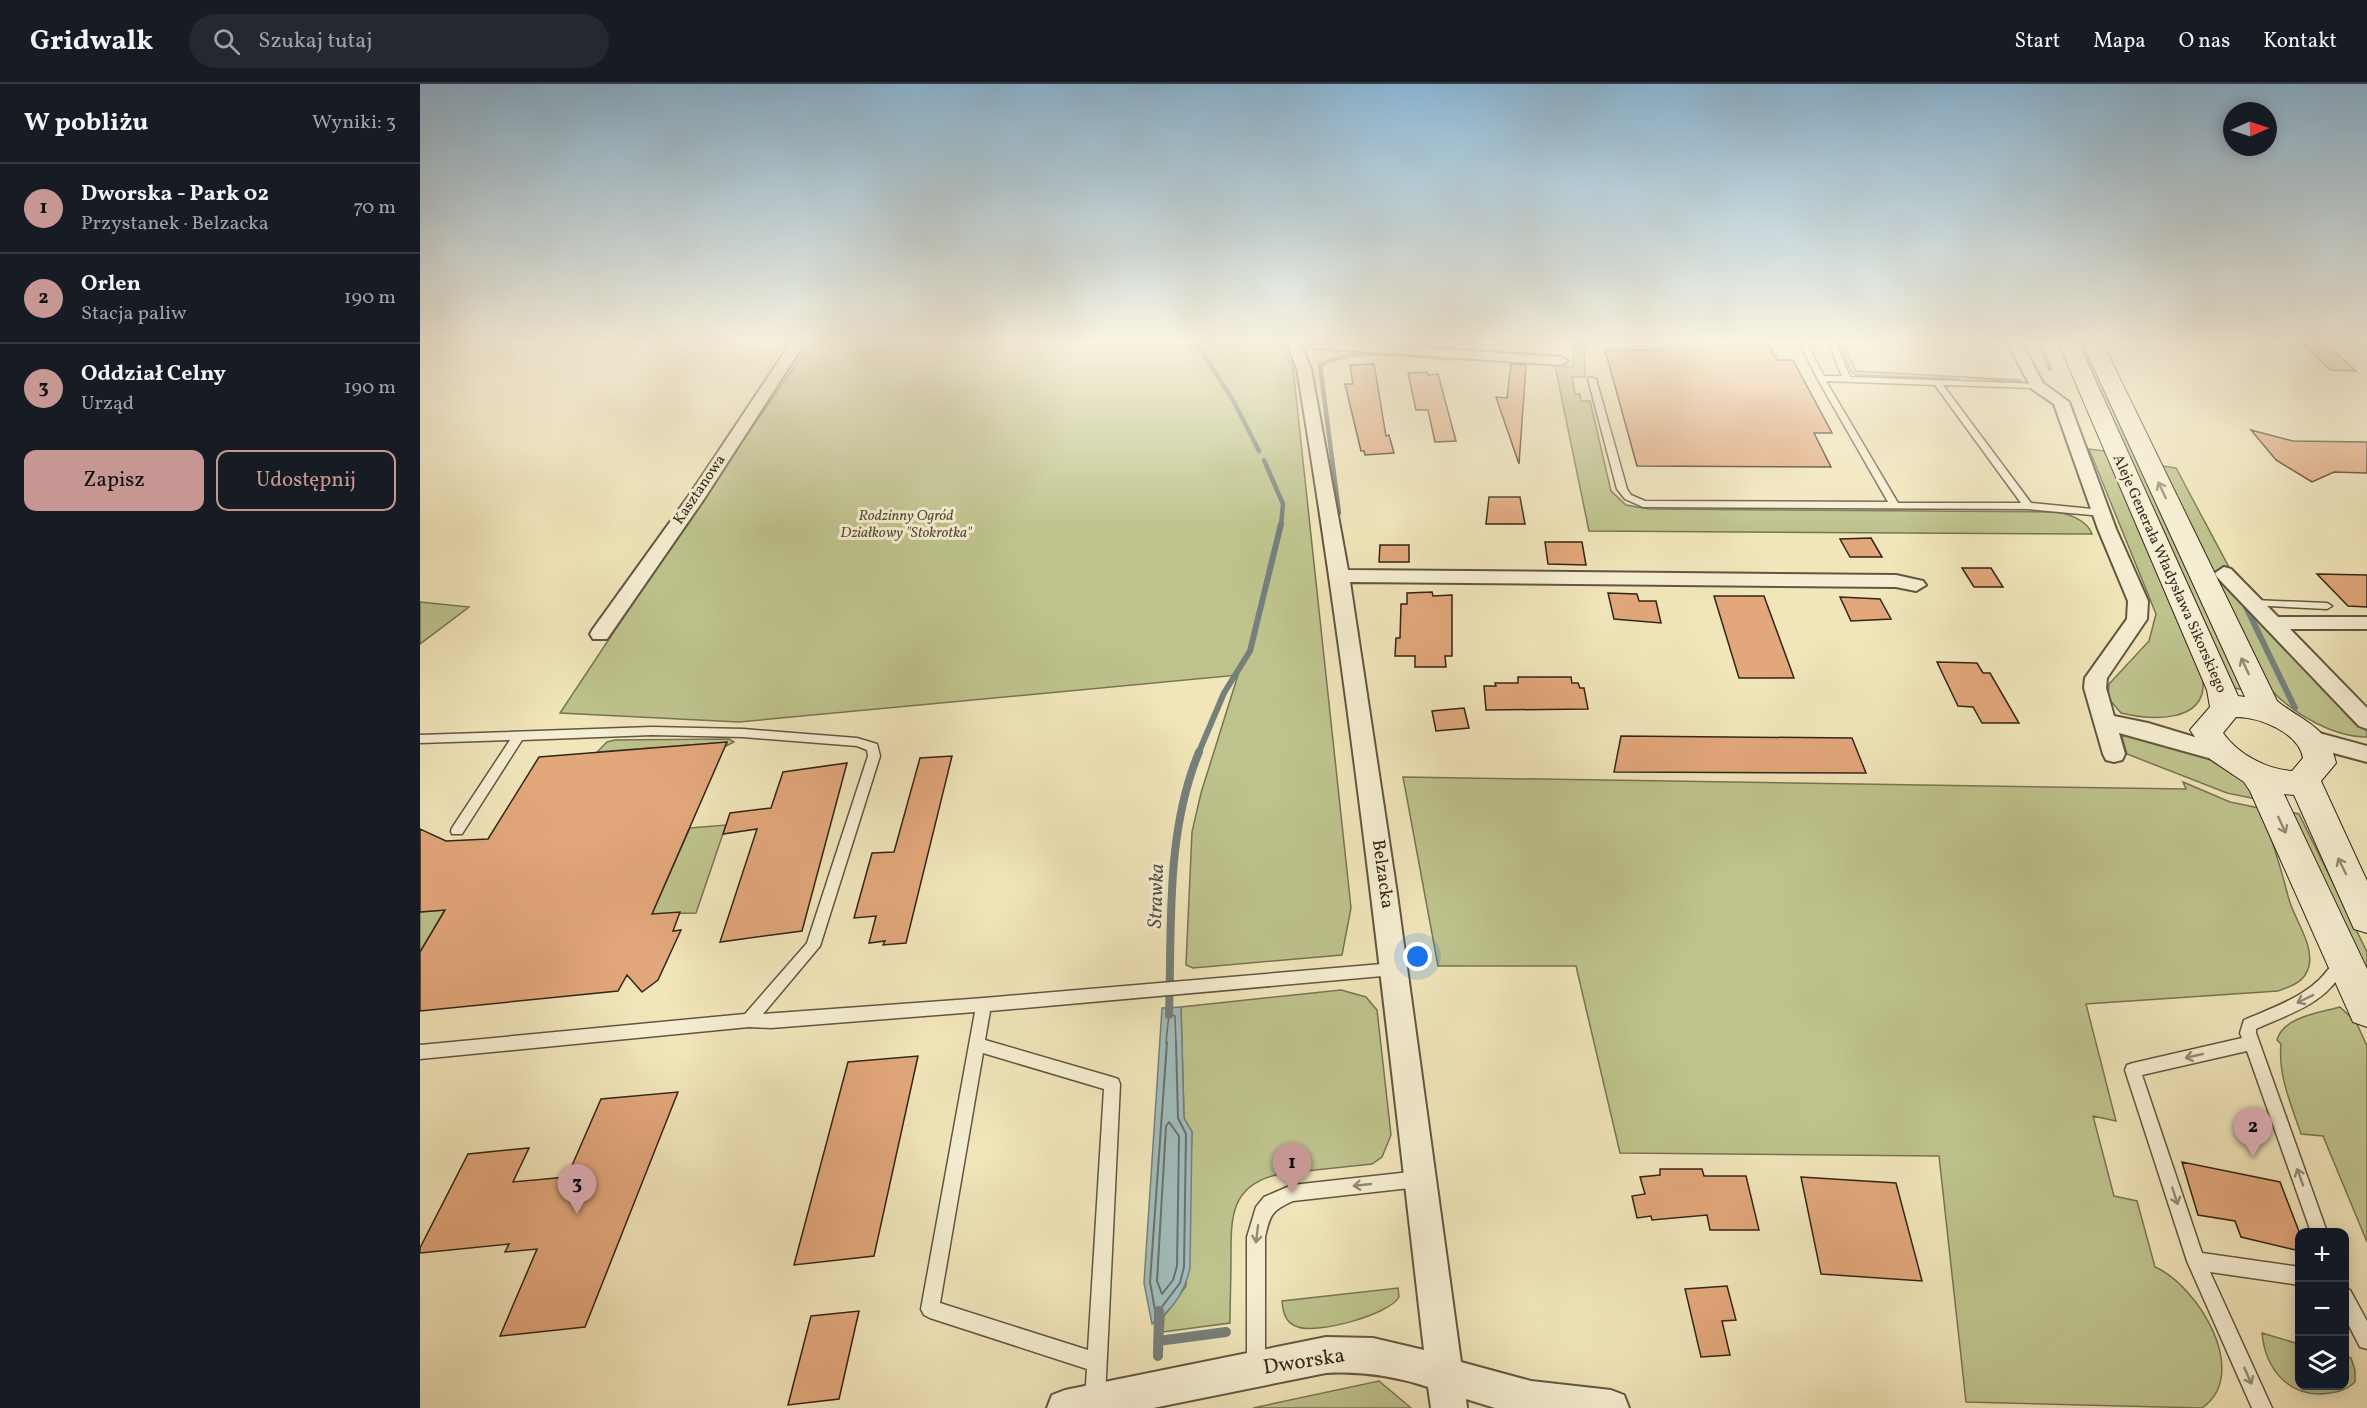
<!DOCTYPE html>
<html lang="pl">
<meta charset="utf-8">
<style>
body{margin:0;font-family:Vollkorn,serif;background:#242831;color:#f1f3f6}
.controls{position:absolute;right:18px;bottom:18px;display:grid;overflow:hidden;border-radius:12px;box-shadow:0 3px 15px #0003}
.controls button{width:54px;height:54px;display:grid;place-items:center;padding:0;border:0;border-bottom:2px solid #363941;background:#171b24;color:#f1f3f6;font:30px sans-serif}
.compass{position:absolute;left:1803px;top:18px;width:54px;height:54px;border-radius:50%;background:#171b24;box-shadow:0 3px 15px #0003;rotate:87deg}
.you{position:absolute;left:998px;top:873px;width:21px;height:21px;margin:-15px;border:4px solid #fff;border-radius:50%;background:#1a73e8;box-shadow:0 0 0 9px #1a73e833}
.badge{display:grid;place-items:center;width:39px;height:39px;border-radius:50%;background:#c59692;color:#111;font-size:20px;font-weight:700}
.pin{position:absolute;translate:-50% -50px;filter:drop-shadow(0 2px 3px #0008)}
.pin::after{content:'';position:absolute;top:32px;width:21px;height:18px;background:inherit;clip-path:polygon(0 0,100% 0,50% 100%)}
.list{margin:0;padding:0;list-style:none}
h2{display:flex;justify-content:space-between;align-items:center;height:78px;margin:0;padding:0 24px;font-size:26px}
h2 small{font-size:20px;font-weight:400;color:#9ea1a6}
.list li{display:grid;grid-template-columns:39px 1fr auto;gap:18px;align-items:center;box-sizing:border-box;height:90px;padding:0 24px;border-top:2px solid #363941}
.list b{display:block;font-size:22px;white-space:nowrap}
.list p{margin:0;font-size:20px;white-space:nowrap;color:#9ea1a6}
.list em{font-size:20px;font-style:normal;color:#9ea1a6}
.actions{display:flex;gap:12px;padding:18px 24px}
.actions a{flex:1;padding:14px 0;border:2px solid #c59692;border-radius:12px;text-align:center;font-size:21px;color:#c59692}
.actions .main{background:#c59692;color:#111}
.icon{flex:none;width:33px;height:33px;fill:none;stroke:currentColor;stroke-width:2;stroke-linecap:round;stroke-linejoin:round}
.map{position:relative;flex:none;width:1947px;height:1324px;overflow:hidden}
header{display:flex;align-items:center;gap:36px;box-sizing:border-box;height:84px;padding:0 30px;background:#171b24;border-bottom:2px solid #363941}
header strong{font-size:28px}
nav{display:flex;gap:33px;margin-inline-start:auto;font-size:21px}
.search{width:420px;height:54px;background:#242831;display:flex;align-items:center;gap:15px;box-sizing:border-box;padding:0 21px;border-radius:33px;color:#9ea1a6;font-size:22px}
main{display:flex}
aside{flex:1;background:#171b24}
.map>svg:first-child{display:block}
.green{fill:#bec38d;stroke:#787454;stroke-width:1.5}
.water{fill:#a1bcbc;stroke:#75807b;stroke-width:1.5}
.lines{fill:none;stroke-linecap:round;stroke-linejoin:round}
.shore-far1{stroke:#6a716b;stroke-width:1.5}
.shore{stroke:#6a716b;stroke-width:2}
.stream-far3{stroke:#75807b;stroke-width:4.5}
.stream-far2{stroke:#75807b;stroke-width:6}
.stream-far1{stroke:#75807b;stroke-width:8}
.stream{stroke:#75807b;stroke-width:10}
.building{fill:#e2a77b;stroke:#32261a;stroke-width:1.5}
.service-casing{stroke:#625642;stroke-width:3}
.minor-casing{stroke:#625642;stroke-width:4}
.secondary-casing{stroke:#32261a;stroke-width:2}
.service{fill:#f6eed2;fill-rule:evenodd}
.minor{fill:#f6eed2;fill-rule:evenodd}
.secondary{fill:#f6eed2;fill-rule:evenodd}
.oneway{stroke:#948a76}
.labels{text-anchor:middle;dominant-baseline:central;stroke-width:6;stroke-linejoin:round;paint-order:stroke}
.far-street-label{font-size:15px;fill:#32261a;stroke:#f6eed2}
.far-park-label{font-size:15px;font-style:italic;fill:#554d37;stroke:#f6eed2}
.street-label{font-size:18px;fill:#32261a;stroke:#f6eed2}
.water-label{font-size:20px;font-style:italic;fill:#53534b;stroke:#f6eed2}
.near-street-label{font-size:21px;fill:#32261a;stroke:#f6eed2}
</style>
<header>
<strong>Gridwalk</strong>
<div class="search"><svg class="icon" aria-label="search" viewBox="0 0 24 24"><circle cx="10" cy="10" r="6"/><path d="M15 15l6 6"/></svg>Szukaj tutaj</div>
<nav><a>Start</a><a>Mapa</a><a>O nas</a><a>Kontakt</a></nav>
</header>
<main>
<aside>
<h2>W pobliżu<small>Wyniki: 3</small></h2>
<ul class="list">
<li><span class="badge">1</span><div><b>Dworska - Park 02</b><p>Przystanek · Belzacka</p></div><em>70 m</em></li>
<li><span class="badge">2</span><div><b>Orlen</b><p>Stacja paliw</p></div><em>190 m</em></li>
<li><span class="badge">3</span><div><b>Oddział Celny</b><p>Urząd</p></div><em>190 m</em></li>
</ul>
<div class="actions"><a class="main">Zapisz</a><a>Udostępnij</a></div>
</aside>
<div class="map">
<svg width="1947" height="1324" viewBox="0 0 1947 1324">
<rect width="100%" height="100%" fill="#f1e5ba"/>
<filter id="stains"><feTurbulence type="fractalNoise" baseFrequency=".00333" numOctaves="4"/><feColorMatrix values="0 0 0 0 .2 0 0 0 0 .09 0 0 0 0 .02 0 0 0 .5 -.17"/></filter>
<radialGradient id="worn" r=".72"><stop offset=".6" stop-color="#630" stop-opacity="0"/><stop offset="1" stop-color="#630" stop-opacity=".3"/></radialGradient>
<path class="green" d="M390,260H861L873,284L931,824L922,871L773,884L766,881L772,748L781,709L818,591L319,638L140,629L262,445Z
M1154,260H1164L1165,293H1152L1155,310H1160L1161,317H1170L1191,407L1206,421L1229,425L1634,428C1648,429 1667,436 1672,450L1169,447L1135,282L1153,283Z
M1419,260H1424L1436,287L1600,296L1602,298L1539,293V295L1436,291L1431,288Z
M1657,260H1663L1825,606L1814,604Z
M1669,365L1684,367L1690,377L1783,596C1787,640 1730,636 1701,629L1688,614L1689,600L1729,557L1736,530Z
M1742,382L1756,384L1811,487L1799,489L1947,647V653C1913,653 1874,630 1851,606Z
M0,518L49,523L0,560Z
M1707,651L1779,669L1825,698L1836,715L1807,709L1707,670L1702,653Z
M309,655L314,658L306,662L307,658L177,668L187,658L195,656Z
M983,693L1766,705L1763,698L1810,718L1839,724C1852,753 1860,781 1868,812C1873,834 1894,859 1889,882C1885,898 1872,902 1858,907L1666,920L1696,1037L1673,1032L1694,1112L1717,1117L1735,1183C1777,1201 1832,1289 1782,1324L1546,1318L1519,1072L1200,1069L1156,882H1018Z
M1870,728L1879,730L1947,868V890Z
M306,741L276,829L232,830L270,744Z
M25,826L0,868V828Z
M921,906L946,913L957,926L971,1051L962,1073L952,1080L886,1087V1080L856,1083V1091C810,1102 811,1135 811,1174C811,1196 810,1217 810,1239L743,1248L744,1232L766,1202L772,1048L764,1034L761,923Z
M1920,923L1936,938L1947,962V1158L1903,1052L1881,1050C1871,1020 1858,992 1861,960L1857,956C1863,933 1899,929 1920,923Z
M978,1204L979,1213C969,1231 897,1250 878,1243C865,1239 863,1228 862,1217Z
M1842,1249L1879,1260L1880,1302H1924L1925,1272L1931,1274L1935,1286V1298C1924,1308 1914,1309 1900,1310C1865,1310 1845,1282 1842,1249Z
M959,1297L991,1324H833Z"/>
<path class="water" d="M761,923L764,1034L772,1048L770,1184C765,1207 752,1227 732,1240L724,1199L742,924Z"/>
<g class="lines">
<path class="shore-far1" d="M746,959L749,930L755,932L756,959"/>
<path class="shore" d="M747,958L730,1198L735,1226L738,1228L760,1199L764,1183L766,1050L758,1034L756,958
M749,1038L759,1052L757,1182L753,1196L742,1210L737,1197L746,1042Z"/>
<path class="stream-far3" d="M777,260L814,318L839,367
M1621,260L1630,285
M844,376L863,420L861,441
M919,429L900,281C940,261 988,272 1031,275"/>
<path class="stream-far2" d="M1826,523L1875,624
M778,670L804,609L830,567L861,440"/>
<path class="stream-far1" d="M749,931C752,844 745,750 779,668"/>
<path class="stream" d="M738,1257L806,1248
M738,1272L739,1227"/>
</g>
<path class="building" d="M1242,260H1349L1357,276H1373L1412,349H1394L1411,383L1217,382L1185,266H1244Z
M1882,260H1906L1936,287L1910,286Z
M954,280L966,352L969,351L974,369L945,371L944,367H941L925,300H933L930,281Z
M1091,280L1106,281L1099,380L1076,313L1087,314Z
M1007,288L1008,291L1018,290L1036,357L1015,358L1008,326H996L988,289Z
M1831,346L1873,357L1947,358V389L1914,388L1892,398L1856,376Z
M1069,413H1100L1105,440H1066Z
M1451,454L1462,473H1430L1420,455Z
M1125,458H1162L1166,481L1128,480Z
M960,461H989V478H959Z
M1542,484H1571L1583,503H1554Z
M1897,490L1947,491V523L1928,522Z
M1012,508L1013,512L1032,511V572H1025L1026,583H995V572H975L976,554H980L981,520H987V509Z
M1188,509L1217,510L1219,517H1236L1241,539L1194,535Z
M1294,512H1344L1374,594H1319Z
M1420,513L1460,515L1471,535L1431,537Z
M1517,578L1557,579L1563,589H1570L1599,639H1562L1553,623L1538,622Z
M1098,593H1151L1152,599H1158L1160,604H1164L1168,625L1066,626L1064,602H1076L1075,599H1098Z
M1044,624L1049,644L1016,647L1012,627Z
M1201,652L1432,654L1446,689L1194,688Z
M307,658L232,830L260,828L253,847L261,846L238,896L222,908L207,891L198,907L0,927V868L25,826L0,828V745L26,757L68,755L119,673Z
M532,672L486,859L463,861L465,857L449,859L456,832L434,834L452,769L474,768L500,674Z
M427,679L382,847L300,858L337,745L303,750L310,729L351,724L363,688Z
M498,972L454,1172L374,1181L428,978Z
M258,1008L165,1243L80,1252L117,1165L85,1168L89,1160L0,1169V1164L48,1070L109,1064L93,1098L147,1093L181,1015Z
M1762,1078L1860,1098L1880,1150V1167L1821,1153L1815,1137L1778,1131Z
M1240,1085H1282L1284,1092H1326L1339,1146H1290L1287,1131L1232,1136L1231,1132L1217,1134L1212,1112L1225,1110L1220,1093L1240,1091Z
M1381,1093L1476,1099L1502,1197L1401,1190Z
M1307,1202L1316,1236L1302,1237L1310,1271L1281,1273L1265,1205Z
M439,1227L419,1315L368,1321L391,1232Z"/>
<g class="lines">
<defs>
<path id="service" d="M1380,260H1387L1404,292H1422L1409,260H1416L1430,293L1620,300L1621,302L1617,304L1523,301L1611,419L1682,426L1687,429L1682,432L1608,425L1223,423L1205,415L1197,405L1168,295L1169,293L1176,295L1207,405L1211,411L1225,417L1468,418L1397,294ZM1406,297L1515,301L1601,419H1478Z
M1833,516L1907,519L1912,522L1907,525L1829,521L1828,519Z
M232,643L323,645L437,654L457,660L460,672L400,862L343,930L564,914L974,879L979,881L981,885L979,889L974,891L570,927L565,956L692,993L698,995L700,1000L685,1314L682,1321L675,1324L668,1321L665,1314L667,1285L510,1234L504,1231L501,1225L555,928L351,944L329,943L0,975V961L325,930L387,859L448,672L447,666L437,662L323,653L232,651L102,656L42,750H32L31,747L32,744L90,656L0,659V651ZM563,969L684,1005L668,1266L520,1219Z
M1919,875L1924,877L1926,881C1907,920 1873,928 1836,945V949L1907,1148H1891L1827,967L1722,991L1782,1169L1880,1183V1201L1790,1188L1852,1324H1832L1767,1177L1705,986L1707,981L1713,979L1822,954L1820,949L1824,936C1858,921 1894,911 1914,877Z
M999,1087L1005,1089L1007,1095L1005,1101L999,1103L873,1117C851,1127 850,1131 845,1153V1282L843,1289L836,1291L829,1289L827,1282V1153L836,1123L844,1113L872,1101Z
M1924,1203L1930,1206L1947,1237V1265L1940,1263L1924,1232Z"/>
<path id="minor" d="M370,260H384L284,415L187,555H173L170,550L173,545L268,413Z
M867,260H881L891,285L928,486L1476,491L1503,497L1506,501L1496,507L1476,503L930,498L976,803L1041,1278L1111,1297L1191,1306L1204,1311L1209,1324H1075L1046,1315L1047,1324H1011L1008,1303C974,1292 942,1287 906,1289L733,1324H627L632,1311L645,1306L906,1253L953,1254L1004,1266C966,938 931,610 877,285Z
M887,260H949L1141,273L1148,277L1141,281L894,264Z
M1588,260H1602L1623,299L1649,318L1696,445L1728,517L1727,535L1687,594L1686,604L1694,632L1728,639L1811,664L1814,670L1811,676L1803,678L1699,649L1705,670L1702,676L1694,678L1686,676L1683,670L1664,604L1665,594L1707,535L1708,517L1678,445L1634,320L1612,305Z
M1804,483L1811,485L1858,533H1947V545H1870L1947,624V645L1939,642L1797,493L1795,489Z
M1888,646L1947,662V678L1880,660L1877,654L1880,648Z"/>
<path id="secondary" d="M1639,260H1659L1818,612L1825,613L1663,260H1683L1857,617C1882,637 1909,643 1916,679L1901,697L1947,797V849L1934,845L1874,711L1864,710L1947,885V943L1933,938L1830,707L1824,698L1790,675L1770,646L1790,623L1787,606ZM1816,633C1840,633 1879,649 1883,674L1872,687C1846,685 1819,671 1803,649Z"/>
</defs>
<use href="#service" class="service-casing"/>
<use href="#minor" class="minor-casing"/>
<use href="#secondary" class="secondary-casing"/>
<use href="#service" class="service"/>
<use href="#minor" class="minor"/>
<use href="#secondary" class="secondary"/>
</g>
<defs><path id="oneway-shaft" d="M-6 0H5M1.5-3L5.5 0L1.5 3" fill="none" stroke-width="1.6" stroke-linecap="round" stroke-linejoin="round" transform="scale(1.5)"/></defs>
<g class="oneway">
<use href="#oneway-shaft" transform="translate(1742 406) rotate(-115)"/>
<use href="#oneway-shaft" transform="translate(1825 582) rotate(-115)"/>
<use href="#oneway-shaft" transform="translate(1862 741) rotate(65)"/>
<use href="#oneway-shaft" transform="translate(1922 782) rotate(-116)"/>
<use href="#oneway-shaft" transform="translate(1885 915) rotate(154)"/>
<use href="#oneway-shaft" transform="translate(1774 972) rotate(167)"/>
<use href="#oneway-shaft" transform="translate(1880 1093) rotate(-110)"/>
<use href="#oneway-shaft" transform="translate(942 1101) rotate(174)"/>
<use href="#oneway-shaft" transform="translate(1755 1112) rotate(72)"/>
<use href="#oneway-shaft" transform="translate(837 1150) rotate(97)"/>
<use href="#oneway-shaft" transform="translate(1828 1292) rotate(66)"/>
</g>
<linearGradient id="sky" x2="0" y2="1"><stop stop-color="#8bb7d6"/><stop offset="0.58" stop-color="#f9f3e0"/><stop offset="1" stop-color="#f9f3e0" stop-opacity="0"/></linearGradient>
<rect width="1947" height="445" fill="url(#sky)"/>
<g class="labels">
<g class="far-street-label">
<text transform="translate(280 406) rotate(-56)">Kasztanowa</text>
<text transform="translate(1749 490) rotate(66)">Aleje Generała Władysława Sikorskiego</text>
</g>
<g class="far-park-label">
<text x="486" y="432">Rodzinny Ogród<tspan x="486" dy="17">Działkowy "Stokrotka"</tspan></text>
</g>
<g class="street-label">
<text transform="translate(962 790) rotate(82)">Belzacka</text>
</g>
<g class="water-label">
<text transform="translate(737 812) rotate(-88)">Strawka</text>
</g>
<g class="near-street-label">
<text transform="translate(884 1278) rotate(-9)">Dworska</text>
</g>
</g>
<rect width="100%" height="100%" filter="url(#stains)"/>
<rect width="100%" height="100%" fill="url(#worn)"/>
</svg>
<div class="controls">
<button>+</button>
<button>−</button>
<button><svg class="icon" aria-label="layers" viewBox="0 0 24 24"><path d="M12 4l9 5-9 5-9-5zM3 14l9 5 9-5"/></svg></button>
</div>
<svg class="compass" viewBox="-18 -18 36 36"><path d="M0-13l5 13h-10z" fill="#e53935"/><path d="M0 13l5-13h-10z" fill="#9ea1a6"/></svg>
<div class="you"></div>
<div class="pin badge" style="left:872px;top:1109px">1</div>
<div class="pin badge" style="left:1833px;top:1073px">2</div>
<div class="pin badge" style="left:157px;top:1130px">3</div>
</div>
</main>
